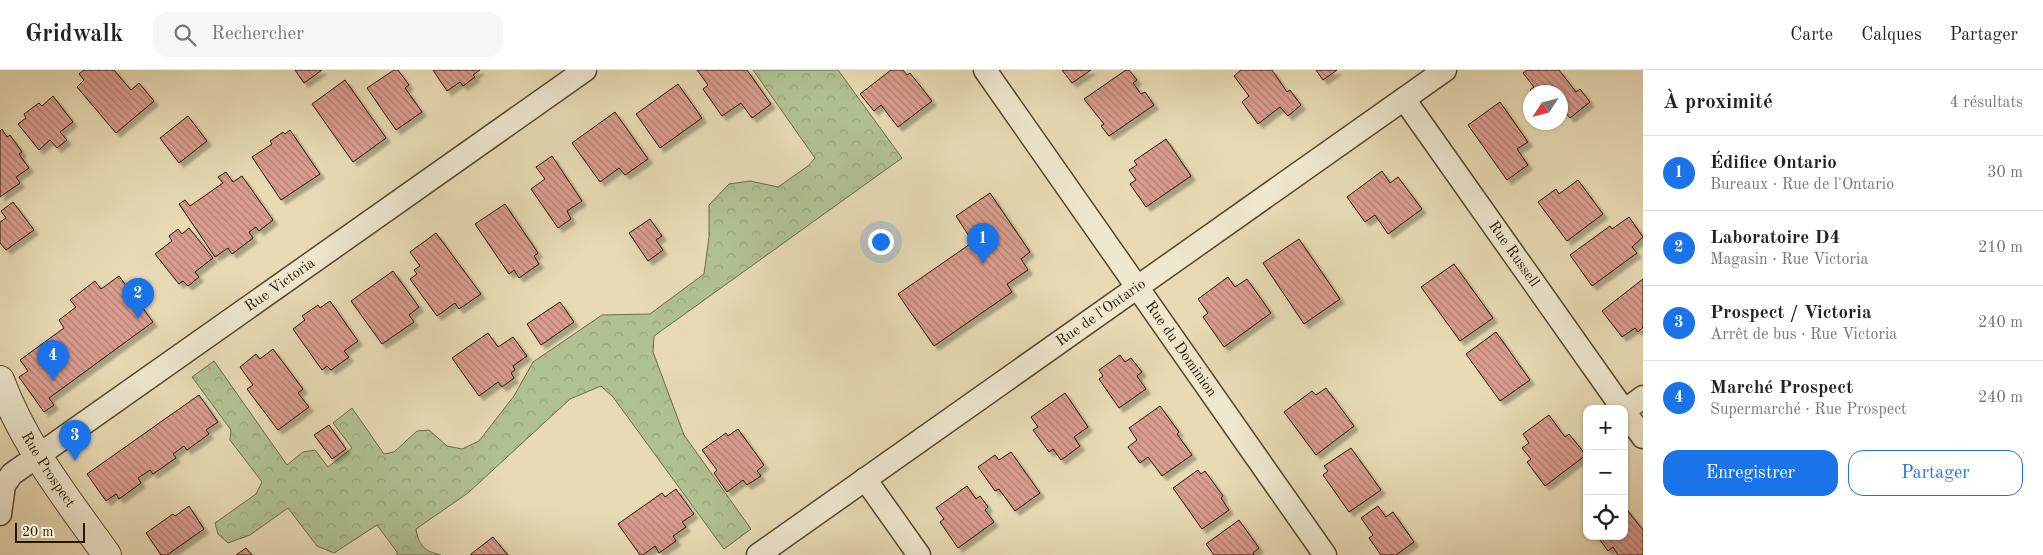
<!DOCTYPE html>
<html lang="fr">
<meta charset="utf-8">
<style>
body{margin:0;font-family:"Old Standard TT",serif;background:#f6f6f6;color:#222}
.controls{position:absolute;right:15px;bottom:15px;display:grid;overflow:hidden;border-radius:10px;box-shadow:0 1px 4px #0004}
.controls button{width:45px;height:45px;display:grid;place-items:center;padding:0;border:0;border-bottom:1px solid #e0e0e0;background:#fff;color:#222;font:25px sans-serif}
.compass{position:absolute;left:1523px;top:15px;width:45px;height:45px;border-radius:50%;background:#fff;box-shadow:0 1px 4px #0004;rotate:234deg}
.scale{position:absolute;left:15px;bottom:12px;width:70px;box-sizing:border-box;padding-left:5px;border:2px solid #271600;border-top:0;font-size:14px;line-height:18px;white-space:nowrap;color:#271600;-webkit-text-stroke:4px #efe7ce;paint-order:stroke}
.you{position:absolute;left:880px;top:171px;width:18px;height:18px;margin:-12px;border:4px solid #fff;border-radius:50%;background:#1a73e8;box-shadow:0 0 0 8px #1a73e833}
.badge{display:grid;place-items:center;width:32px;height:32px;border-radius:50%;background:#1a73e8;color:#fff;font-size:16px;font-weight:700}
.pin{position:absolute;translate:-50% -41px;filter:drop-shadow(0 1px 2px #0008)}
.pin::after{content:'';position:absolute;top:26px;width:18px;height:15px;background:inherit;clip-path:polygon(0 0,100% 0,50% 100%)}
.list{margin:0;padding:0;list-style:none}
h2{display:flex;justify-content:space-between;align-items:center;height:65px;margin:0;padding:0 20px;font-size:21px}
h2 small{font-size:16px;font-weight:400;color:#767676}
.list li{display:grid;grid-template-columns:32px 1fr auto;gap:15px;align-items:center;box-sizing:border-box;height:75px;padding:0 20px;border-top:1px solid #e0e0e0}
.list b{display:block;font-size:19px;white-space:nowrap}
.list p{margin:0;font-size:16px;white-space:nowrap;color:#767676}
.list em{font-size:16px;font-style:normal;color:#767676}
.actions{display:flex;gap:10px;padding:15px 20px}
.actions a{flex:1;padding:11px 0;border:1px solid #1a73e8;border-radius:15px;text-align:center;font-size:18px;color:#1a73e8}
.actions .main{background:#1a73e8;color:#fff}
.icon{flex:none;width:28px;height:28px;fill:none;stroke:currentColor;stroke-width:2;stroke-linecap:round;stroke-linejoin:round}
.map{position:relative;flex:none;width:1643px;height:485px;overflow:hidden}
header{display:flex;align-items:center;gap:30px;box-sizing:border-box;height:70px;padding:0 25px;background:#fff;border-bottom:1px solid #e0e0e0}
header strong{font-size:24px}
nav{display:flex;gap:28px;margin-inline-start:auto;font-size:18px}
.search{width:350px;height:45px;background:#f6f6f6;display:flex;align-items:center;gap:12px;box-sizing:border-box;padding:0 18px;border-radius:15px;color:#767676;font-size:19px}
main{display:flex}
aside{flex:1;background:#fff}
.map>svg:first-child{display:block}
.forest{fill:url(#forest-crowns);stroke:#6c6c48}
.building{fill:url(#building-back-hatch);stroke:#271600;filter:url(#shadow)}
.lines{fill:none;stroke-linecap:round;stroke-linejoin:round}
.minor-casing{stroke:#57472d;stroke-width:25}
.tertiary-casing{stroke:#57472d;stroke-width:30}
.minor{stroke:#efe7ce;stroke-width:22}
.tertiary{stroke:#efe7ce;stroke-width:28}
.labels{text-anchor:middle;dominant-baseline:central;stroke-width:4;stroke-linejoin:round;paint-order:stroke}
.street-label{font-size:15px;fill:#271600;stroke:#efe7ce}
</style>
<header>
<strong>Gridwalk</strong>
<div class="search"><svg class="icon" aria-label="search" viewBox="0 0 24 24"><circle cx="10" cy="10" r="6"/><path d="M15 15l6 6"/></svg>Rechercher</div>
<nav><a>Carte</a><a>Calques</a><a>Partager</a></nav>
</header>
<main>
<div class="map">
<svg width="1643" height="485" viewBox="0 0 1643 485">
<defs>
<pattern id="forest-crowns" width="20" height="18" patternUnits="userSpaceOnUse" patternTransform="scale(1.25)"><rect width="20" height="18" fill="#b0c191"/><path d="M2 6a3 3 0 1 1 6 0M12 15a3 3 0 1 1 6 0" fill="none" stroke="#97a57b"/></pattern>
<pattern id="building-back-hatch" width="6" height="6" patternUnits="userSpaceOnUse" patternTransform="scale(1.25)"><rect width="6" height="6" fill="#da9c8d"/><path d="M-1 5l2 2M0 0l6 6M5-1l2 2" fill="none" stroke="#b17e71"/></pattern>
<filter id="shadow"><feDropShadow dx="4.5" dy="4.5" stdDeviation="1" flood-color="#0004"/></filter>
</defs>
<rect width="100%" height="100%" fill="#e7dab4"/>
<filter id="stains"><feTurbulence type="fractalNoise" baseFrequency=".004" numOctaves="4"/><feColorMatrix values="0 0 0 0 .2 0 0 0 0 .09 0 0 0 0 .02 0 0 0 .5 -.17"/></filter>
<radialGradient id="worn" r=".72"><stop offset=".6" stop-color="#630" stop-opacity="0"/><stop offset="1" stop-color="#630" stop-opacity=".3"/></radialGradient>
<path class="forest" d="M753,0H838L902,88L654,266L653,282L684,365L751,459L724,479L613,327L601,316L570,329L468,423L416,459C419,476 424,481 441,485H397V482L377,455L334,483L317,476L288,438L250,465L228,473L218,464L215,453L256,424L262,412L230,370L231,360L192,307L214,291L287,395L303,382L315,380L328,397L352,378L333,353L352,338L384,384L394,382L417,361L429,360L447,376L462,379L479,371L514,326L533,292L602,245L650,244L704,204L709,167V135L729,114L750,111L778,117L808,96L815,88Z"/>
<path class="building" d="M84,0H114L131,20L139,13L154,31L116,63L77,17L84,10L79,4Z
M295,0H322L304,13Z
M394,0H398L409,15L405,18L422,42L396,60L367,18Z
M433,0H480L473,5L475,7L463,16L460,12L447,21Z
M697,0H747L771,34L752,48L741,33L722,46L703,19L708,15Z
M891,0H903L907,5L910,3L932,31L898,57L881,35L874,41L860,24Z
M1062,0H1091L1072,13Z
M1126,0H1129L1137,10L1133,13L1141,24L1145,22L1154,35L1109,66L1101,56L1104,54L1084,29Z
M1241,0H1272L1287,22L1290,20L1301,35L1288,46L1280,37L1258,54L1242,32L1249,26L1234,6Z
M1316,0H1337L1323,10Z
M1527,0H1559L1576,22L1580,19L1590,32L1570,48L1560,36V22H1532L1530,20L1534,17L1523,3Z
M345,10L386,68L353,92L312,34Z
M678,14L702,48L660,78L636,44Z
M53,26L73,52L60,62L67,70L57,78L50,70L39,80L18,54L26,48L24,44L39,33L42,36Z
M1500,32L1528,72L1517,79L1528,95L1507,110L1468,55Z
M615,42L648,89L625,105L619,98L600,112L572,73Z
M188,46L207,71L179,93L160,68Z
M2,59L7,67L10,65L22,82L19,84L29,98L16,107L20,113L0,127V61Z
M290,60L320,104L281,130L252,87L272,74L270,71L283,62L285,64Z
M1166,69L1191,106L1146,137L1130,114L1136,110L1129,100L1137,95L1134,91Z
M552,86L582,131L567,141L571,149L558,158L531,119L545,109L536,97Z
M1382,101L1390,113L1398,107L1422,139L1388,164L1375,145L1365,152L1347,127Z
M226,102L233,112L242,106L273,150L259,161L256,157L249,162L253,168L232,184L228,178L215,187L179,134L185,130L190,136L223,113L218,107Z
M1578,110L1603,144L1567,171L1538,132L1556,119L1559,124Z
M990,123L1030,182L1021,189L1028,200L1007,214L1012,222L934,276L898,224L973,172L956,146Z
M13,132L34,160L6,180L0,173V152L6,148L1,141Z
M505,134L538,183L534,186L539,194L519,208L514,200L509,204L475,154Z
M1629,147L1643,167L1632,177L1637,183L1592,216L1570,185L1610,156L1612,159Z
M650,149L662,166L656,170L663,180L648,191L629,163Z
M189,158L213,188L195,202L199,207L188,216L183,211L179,214L155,184L172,171L169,166L178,159L182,164Z
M436,163L481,224L459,239L455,233L437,246L410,209L417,204L414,200L420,196L410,182Z
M1299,169L1340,229L1304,254L1263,193Z
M1454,194L1493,248L1460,271L1421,217Z
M393,201L419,237L409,245L414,252L382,274L351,231Z
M119,206L153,252L49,328L54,335L44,342L19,307L28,301L20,290L64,258L59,250L76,237L70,230L95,211L101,219Z
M1228,207L1235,217L1247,209L1271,243L1224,277L1203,247L1208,243L1198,229Z
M1643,209V257L1638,262L1635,258L1622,267L1602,241Z
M330,231L358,271L344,281L349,287L331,300L327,296L322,300L293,259L305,250L302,246L318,235L320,238Z
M560,232L574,252L541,275L527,254Z
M1496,262L1530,310L1500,331L1466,284Z
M488,263L498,277L513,267L527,286L513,296L515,300L511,303L514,308L502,317L498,312L479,326L452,288Z
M273,279L303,319L298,323L309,337L278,360L247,319L253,315L240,297L256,284L260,289Z
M1120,285L1125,292L1131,288L1142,302L1137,306L1146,319L1119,338L1099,309L1103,306L1099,300Z
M1326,318L1354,356L1316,385L1284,342L1312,321L1316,325Z
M1065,323L1088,357L1074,367L1080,376L1061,390L1053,379L1049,382L1033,360L1038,357L1031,347Z
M199,325L218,352L206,360L209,364L187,380L184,376L173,384L176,388L153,404L150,400L138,408L141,413L119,429L116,424L106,431L87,404Z
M1160,336L1179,362L1177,364L1192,385L1162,406L1148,387L1140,393L1128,377L1137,370L1129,358Z
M1549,345L1565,367L1569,364L1586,385L1545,416L1527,392L1531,389L1522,378L1529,373L1523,364Z
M329,355L346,379L332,389L314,365Z
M738,359L764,395L757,401L761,406L747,415L743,410L727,422L714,403L717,400L702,380L726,363L728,366Z
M1351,378L1381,420L1349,442L1323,405L1328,401L1324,396Z
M1011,382L1040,423L1015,441L999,419L995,421L978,397L995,385L999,390Z
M1198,400L1201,404L1205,401L1223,426L1221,428L1229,440L1202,459L1173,418Z
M967,416L976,429L980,426L988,437L985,440L994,452L958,478L940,452L944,449L936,438Z
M676,419L694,444L682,452L686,457L673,466L676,471L659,483L655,476L643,485H640L618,454L662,423L665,427Z
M189,436L204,459L167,485H161L146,463L173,444L175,446Z
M1378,436L1386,447L1393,442L1414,472L1396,485H1381L1369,468L1373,465L1361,448Z
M1624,436L1643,460V484L1641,485H1618L1613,477L1608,481L1597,466H1624Z
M1239,450L1259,478L1253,483L1254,485H1214L1206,474Z
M493,467L508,485H471V484Z
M246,478L252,485H236Z"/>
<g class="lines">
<defs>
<g id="minor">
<path id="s1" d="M985,0L1325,485"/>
<path id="s2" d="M1404,29L1623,339"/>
<path d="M1624,341L1643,367"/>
<path d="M1624,341L1643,327"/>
<path d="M865,409L919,485"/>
<path id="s3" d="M0,444L4,415L12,404L585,0"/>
<path id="s4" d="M758,485L1445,0"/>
</g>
<g id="tertiary">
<path id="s5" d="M0,310C24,375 67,429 107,485"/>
</g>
</defs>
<use href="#minor" class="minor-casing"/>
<use href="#tertiary" class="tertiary-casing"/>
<use href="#minor" class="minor"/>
<use href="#tertiary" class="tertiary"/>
</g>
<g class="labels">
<g class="street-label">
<text stroke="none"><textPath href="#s2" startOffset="190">Rue Russell</textPath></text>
<text stroke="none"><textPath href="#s3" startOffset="371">Rue Victoria</textPath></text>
<text stroke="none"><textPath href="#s4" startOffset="420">Rue de l'Ontario</textPath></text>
<text stroke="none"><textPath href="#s1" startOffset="341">Rue du Dominion</textPath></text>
<text stroke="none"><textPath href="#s5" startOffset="102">Rue Prospect</textPath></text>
</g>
</g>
<rect width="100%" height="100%" filter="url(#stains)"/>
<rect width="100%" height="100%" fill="url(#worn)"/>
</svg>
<div class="controls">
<button>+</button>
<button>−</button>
<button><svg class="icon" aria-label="locate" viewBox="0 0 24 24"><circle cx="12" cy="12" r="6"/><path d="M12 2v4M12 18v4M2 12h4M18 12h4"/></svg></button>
</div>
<svg class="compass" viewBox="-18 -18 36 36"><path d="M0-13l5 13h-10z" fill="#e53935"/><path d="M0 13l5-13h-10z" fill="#767676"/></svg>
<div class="scale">20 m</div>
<div class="you"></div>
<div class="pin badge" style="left:983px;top:194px">1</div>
<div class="pin badge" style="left:138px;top:249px">2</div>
<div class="pin badge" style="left:75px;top:391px">3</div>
<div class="pin badge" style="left:53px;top:311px">4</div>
</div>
<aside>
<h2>À proximité<small>4 résultats</small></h2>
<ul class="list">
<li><span class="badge">1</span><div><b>Édifice Ontario</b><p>Bureaux · Rue de l'Ontario</p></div><em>30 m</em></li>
<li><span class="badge">2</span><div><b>Laboratoire D4</b><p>Magasin · Rue Victoria</p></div><em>210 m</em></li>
<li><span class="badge">3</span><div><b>Prospect / Victoria</b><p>Arrêt de bus · Rue Victoria</p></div><em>240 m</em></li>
<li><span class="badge">4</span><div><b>Marché Prospect</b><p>Supermarché · Rue Prospect</p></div><em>240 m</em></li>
</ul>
<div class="actions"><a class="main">Enregistrer</a><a>Partager</a></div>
</aside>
</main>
